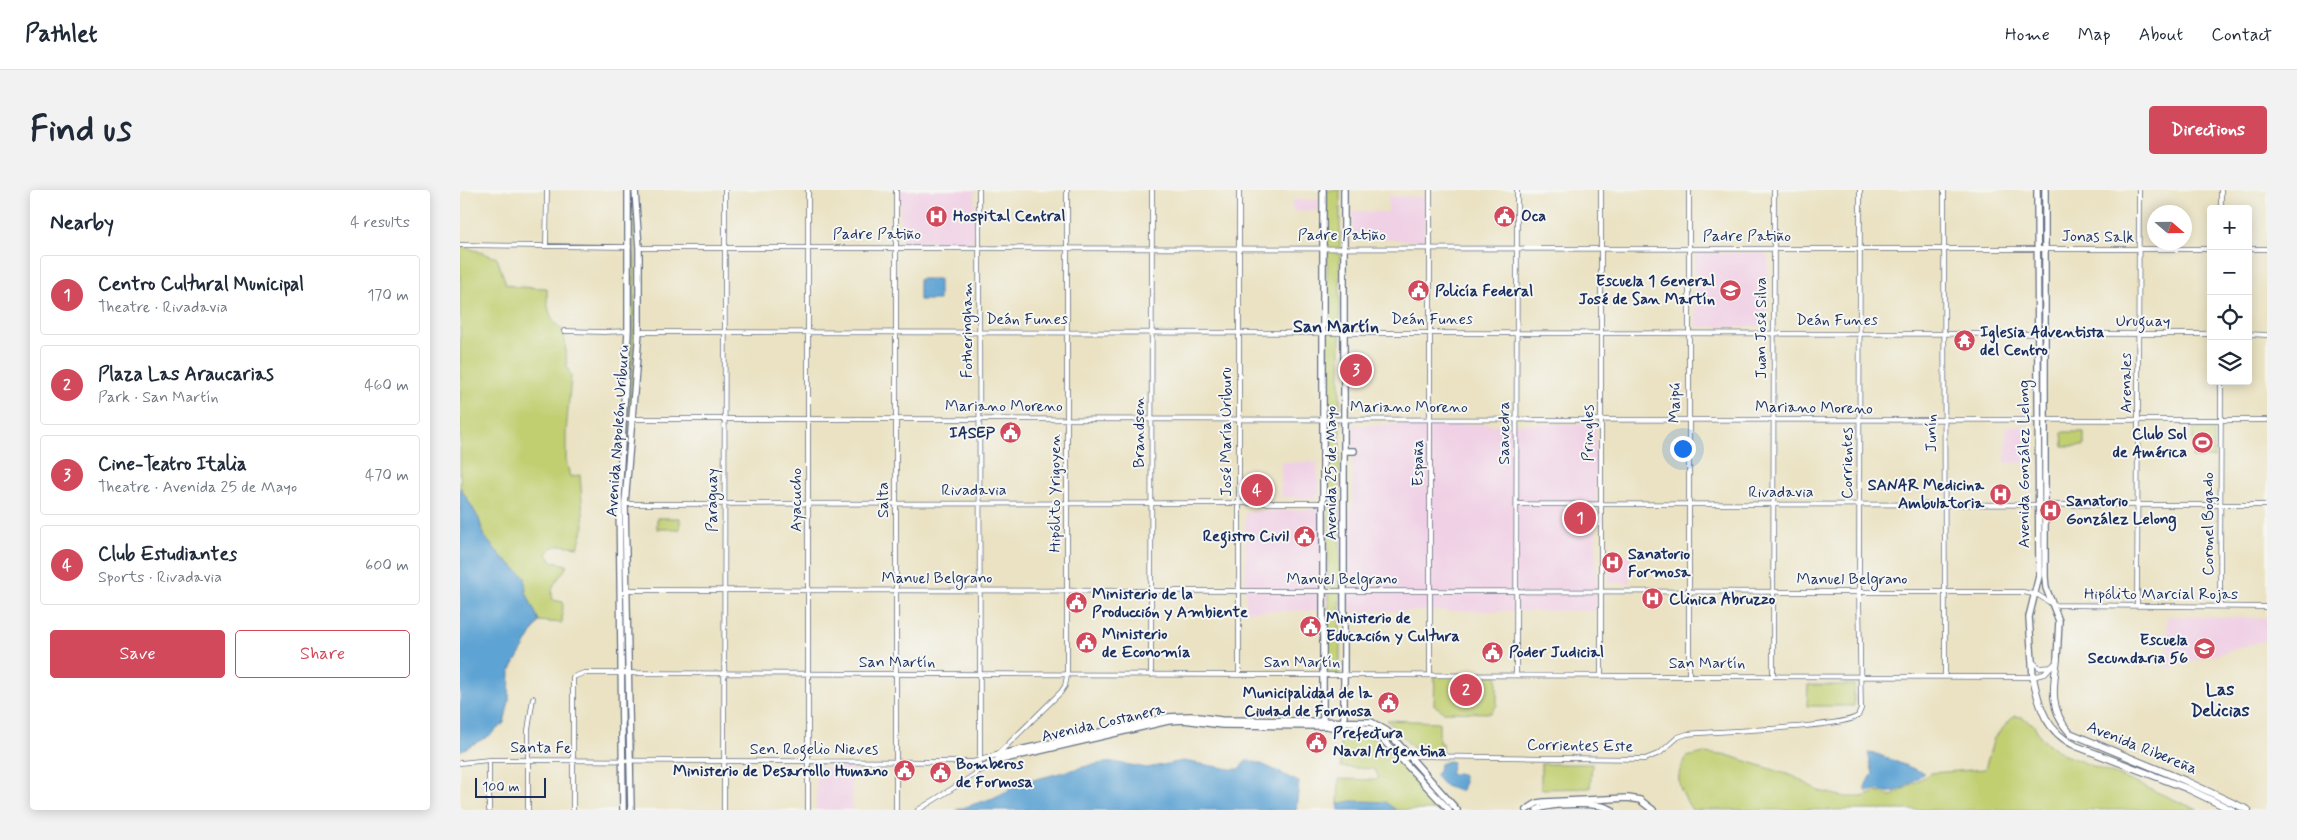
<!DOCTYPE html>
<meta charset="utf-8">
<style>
body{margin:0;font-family:Mynerve,sans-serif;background:#f2f2f3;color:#1f2937}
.controls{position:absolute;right:15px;top:15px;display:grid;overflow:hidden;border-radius:5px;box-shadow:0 2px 12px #0003}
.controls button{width:45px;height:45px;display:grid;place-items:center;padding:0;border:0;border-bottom:1px solid #e0e1e3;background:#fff;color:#1f2937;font:25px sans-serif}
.compass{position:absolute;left:1687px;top:15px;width:45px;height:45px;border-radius:50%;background:#fff;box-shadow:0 2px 12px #0003;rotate:110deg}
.scale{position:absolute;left:15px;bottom:12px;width:71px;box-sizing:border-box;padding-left:5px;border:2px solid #1b2f5e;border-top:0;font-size:14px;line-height:18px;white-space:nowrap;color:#1b2f5e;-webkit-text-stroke:4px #f6f6f2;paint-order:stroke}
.you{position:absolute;left:1222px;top:258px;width:18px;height:18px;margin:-12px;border:4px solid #fff;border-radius:50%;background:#1a73e8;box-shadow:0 0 0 8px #1a73e833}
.badge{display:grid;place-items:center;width:32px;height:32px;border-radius:50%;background:#d1495b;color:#fff;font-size:16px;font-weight:700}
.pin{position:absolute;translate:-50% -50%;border:2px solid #fff;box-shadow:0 1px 5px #0006}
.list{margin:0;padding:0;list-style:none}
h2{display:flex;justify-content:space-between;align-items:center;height:65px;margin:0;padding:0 20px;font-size:21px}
h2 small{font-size:16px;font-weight:400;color:#747a83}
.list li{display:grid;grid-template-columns:32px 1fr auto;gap:15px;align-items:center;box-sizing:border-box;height:80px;margin:0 10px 10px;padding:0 10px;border:1px solid #e0e1e3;border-radius:5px}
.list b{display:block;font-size:19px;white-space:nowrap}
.list p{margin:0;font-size:16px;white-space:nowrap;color:#747a83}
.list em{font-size:16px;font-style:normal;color:#747a83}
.actions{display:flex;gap:10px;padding:15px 20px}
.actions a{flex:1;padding:11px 0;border:1px solid #d1495b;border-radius:5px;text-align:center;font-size:18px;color:#d1495b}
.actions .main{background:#d1495b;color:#fff}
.icon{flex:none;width:28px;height:28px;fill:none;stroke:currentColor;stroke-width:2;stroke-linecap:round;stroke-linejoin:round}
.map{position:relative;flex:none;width:1807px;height:620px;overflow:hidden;border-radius:5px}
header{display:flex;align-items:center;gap:30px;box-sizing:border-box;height:70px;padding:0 25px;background:#fff;border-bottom:1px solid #e0e1e3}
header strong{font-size:24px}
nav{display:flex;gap:28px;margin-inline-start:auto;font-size:18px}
.intro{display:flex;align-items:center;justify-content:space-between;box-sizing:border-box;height:120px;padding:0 30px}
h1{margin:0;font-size:35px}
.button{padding:12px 22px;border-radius:5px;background:#d1495b;color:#fff;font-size:18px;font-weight:700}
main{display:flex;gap:30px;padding:0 30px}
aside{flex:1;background:#fff;border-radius:5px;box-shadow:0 2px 12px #0003}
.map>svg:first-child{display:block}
.built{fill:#f0d0e5}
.green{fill:#c1cf71;stroke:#6e7f68}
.water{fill:#5da3d3;stroke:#3c6998}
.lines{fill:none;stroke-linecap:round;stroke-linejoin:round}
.street-casing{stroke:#636e81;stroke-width:5.5}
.secondary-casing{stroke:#636e81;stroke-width:8}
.primary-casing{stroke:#636e81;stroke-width:8}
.street{stroke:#fff;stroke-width:4}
.secondary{stroke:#fff;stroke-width:5.5}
.primary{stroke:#fff;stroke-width:6}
.labels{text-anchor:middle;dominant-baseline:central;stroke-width:4;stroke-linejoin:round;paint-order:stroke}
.poi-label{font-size:16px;font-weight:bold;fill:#1b2f5e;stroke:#f6f6f2;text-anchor:start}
.street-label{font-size:16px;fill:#1b2f5e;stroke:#f6f6f2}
.neighbourhood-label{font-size:18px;font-weight:bold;fill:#1b2f5e;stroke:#f6f6f2}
</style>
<header>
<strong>Pathlet</strong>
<nav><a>Home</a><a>Map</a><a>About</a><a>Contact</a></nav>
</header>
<div class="intro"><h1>Find us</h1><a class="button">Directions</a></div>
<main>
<aside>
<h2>Nearby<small>4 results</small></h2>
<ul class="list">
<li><span class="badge">1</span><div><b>Centro Cultural Municipal</b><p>Theatre · Rivadavia</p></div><em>170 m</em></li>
<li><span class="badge">2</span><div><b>Plaza Las Araucarias</b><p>Park · San Martín</p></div><em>460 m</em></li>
<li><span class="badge">3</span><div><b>Cine-Teatro Italia</b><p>Theatre · Avenida 25 de Mayo</p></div><em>470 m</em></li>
<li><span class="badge">4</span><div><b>Club Estudiantes</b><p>Sports · Rivadavia</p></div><em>600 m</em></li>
</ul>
<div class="actions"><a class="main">Save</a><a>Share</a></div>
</aside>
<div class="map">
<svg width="1807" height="620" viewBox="0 0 1807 620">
<rect width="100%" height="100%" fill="#f6f6f2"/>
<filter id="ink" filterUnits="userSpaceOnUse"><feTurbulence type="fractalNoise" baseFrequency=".02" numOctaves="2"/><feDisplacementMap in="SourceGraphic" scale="10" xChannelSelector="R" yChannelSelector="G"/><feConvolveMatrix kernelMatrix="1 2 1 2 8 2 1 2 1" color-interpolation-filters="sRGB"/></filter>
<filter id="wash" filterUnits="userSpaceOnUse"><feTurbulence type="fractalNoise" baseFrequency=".0096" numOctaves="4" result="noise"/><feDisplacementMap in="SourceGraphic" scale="20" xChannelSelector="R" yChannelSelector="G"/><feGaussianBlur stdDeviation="1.12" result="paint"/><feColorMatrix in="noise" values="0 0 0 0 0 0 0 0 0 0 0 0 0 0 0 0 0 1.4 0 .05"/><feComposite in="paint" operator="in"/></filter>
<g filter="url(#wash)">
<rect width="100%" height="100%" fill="#eae2c2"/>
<path class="built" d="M440,0H515L514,52H440Z
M928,6L965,7L964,49L962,51L893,48V21L928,22Z
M832,10H859L858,21H832Z
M1239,63H1304L1308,67L1307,134L1304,136L1238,137L1236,134L1235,67Z
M1136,234V421H786L785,322L893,318V235Z
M1546,236H1567L1566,273H1545Z
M821,272H857L859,304L854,310L851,308L821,307Z
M1149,365H1170V393H1149Z
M1707,426L1807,428V450L1707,479Z
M356,577H392V620H356Z"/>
<path class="green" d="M170,0L175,38V103L173,198L164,271L163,370L168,620H165L161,271L171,185L173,44Z
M867,0H880V484H868Z
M0,55L37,68L46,94L56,97L87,98C87,116 88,130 104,141L107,177L111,186L106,242V270L110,287L120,285L124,336L118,357L101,355L91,358L87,365L92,371L107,375C102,388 88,393 93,410L103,412L102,433L79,431L66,402L64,387L51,374L28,357L19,329L0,297Z
M1754,238V268H1732L1733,239Z
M1602,242H1624V256H1603Z
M786,291L809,292V309H786Z
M197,328H220V339H197Z
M975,485H1037V515L1031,523L984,522L974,515Z
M1348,495H1394V516H1347Z
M1554,526L1561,527L1573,534L1582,549L1602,564L1669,590L1738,620H1232C1220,600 1212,588 1227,567L1244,563L1270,566L1333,586L1359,601L1385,607H1402L1417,602L1432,606L1471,583L1525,579L1534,548Z
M927,530L979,532V553H982V563L957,562Z
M880,542L911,543L929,564L939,571L983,620H936L925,612L904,611L878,614L879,589L915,590L919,588L914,579L881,577Z
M1081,574H1132L1130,598L1081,599Z"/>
<path class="water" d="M459,89H479V110H459Z
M0,297L19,329L23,345L41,366L65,387L66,402L79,431L50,481L49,511L44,533L29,546L0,561Z
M1408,563L1417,564L1464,583C1454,590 1444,601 1431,602C1422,603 1419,598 1407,602L1404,599L1407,592L1413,584Z
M723,571L771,579H779C783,576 783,572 787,571C797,569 829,588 839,592L836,620H496L533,608L565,592L631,575L653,572L687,578Z
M988,571L993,572L990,584H1002C1005,590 1004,594 1002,600L999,601L985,596L975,585L979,581L980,574Z
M891,611L925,612L936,620H879L878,614Z"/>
</g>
<g filter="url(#ink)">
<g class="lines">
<defs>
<path id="street" d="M436,0V620
M1229,0V485
M1484,0L1485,485
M1761,19V0
M0,55L169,57
M86,56L87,0
M179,58L1751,59
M1788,59H1807
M104,141L144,142L168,141
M179,142L1751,144
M1788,144L1807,145
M163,229L1807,230
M165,314L863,313
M1057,314L1807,315
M166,400L1563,402L1578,405L1594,415L1807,417
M1677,416L1679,0
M1760,416L1761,191
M1572,471L1580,478L1592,477
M691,485L692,0
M779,485V0
M970,485V0
M1056,485L1057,0
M1141,486V0
M1313,486L1314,0
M944,570L949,566L1185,569L1200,563L1218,547L1227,544C1256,541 1382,538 1398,526L1401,519L1399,402L1400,0
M0,573L29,570L513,572L537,565L601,502L605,496L607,486V0
M29,620V570
M68,620V540L73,508
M113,620V487L124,483L1573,487L1584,484L1594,474
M264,620L265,0
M348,620V0
M458,620L514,585L519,580L520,571L519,0"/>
<path id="secondary" d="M863,0V532
M1585,0V387L1586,398L1599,431L1597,469
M884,261H894
M1573,487L1569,427L1579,386L1577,0
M864,534C874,542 897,534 914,540L989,620
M884,537V0
M537,565L708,527L731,526L761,530L911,532L927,541L997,620
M519,580L536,571L708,531L724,530L762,535L865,536
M163,620L159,306L168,141V0
M171,620L165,314L179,142V58L175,0
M1066,620L1077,613L1084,612L1168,608L1180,610L1193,620
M1077,620C1090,613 1139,612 1152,620"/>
<path id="primary" d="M1597,469C1593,496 1589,521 1610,543L1726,591L1788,620
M1573,487C1579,517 1586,542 1616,556L1726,598L1772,620"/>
</defs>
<use href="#street" class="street-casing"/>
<use href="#secondary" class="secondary-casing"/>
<use href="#primary" class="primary-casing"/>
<use href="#street" class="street"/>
<use href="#secondary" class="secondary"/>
<use href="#primary" class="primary"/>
</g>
</g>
<defs>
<symbol id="hospital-disc" viewBox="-11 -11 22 22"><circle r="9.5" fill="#d1495b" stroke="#f6f6f2"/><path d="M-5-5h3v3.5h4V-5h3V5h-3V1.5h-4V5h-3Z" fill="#fff"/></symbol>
<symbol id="civic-disc" viewBox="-11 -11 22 22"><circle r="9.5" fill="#d1495b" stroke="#f6f6f2"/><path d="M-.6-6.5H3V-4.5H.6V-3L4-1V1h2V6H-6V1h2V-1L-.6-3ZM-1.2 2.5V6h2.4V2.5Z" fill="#fff"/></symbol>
<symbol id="school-disc" viewBox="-11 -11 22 22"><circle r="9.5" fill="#d1495b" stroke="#f6f6f2"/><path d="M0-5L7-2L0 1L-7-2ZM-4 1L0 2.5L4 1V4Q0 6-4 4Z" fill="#fff"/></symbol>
<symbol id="temple-disc" viewBox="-11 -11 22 22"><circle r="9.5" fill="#d1495b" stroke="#f6f6f2"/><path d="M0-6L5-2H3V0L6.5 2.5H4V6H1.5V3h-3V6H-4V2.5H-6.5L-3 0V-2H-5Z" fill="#fff"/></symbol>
<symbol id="stadium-disc" viewBox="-11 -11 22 22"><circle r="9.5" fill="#d1495b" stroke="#f6f6f2"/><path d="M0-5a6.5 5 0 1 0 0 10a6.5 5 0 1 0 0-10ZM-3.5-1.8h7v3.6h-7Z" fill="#fff"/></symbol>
</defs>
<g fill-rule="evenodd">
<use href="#hospital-disc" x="464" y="14" width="25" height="25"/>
<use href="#civic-disc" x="1032" y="14" width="25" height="25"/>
<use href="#school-disc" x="1258" y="88" width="25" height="25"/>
<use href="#civic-disc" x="946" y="88" width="25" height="25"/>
<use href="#temple-disc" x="1492" y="138" width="25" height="25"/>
<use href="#civic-disc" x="538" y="230" width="25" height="25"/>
<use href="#stadium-disc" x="1730" y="240" width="25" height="25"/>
<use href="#hospital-disc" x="1528" y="292" width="25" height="25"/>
<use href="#hospital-disc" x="1578" y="308" width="25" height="25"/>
<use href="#civic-disc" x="832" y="334" width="25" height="25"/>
<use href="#hospital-disc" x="1140" y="360" width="25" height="25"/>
<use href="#hospital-disc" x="1180" y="396" width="25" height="25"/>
<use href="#civic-disc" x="604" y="400" width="25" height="25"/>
<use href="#civic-disc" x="838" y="424" width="25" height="25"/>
<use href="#civic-disc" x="614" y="440" width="25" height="25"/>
<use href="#school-disc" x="1732" y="446" width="25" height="25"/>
<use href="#civic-disc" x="1020" y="450" width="25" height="25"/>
<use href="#civic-disc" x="916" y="500" width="25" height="25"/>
<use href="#civic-disc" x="844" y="540" width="25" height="25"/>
<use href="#civic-disc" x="432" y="568" width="25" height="25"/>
<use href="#civic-disc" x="468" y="570" width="25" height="25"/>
</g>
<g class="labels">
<g class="poi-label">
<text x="493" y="26">Hospital Central</text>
<text x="1061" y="26">Oca</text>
<text x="1255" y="91" text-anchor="end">Escuela 1 General<tspan x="1255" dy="18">José de San Martín</tspan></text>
<text x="975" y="101">Policía Federal</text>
<text x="1520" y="142">Iglesia Adventista<tspan x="1520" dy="18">del Centro</tspan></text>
<text x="535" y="243" text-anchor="end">IASEP</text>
<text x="1727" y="244" text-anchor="end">Club Sol<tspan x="1727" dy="18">de América</tspan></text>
<text x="1524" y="295" text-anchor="end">SANAR Medicina<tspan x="1524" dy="18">Ambulatoria</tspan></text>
<text x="1606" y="311">Sanatorio<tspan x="1606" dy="18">González Lelong</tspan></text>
<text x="829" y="346" text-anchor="end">Registro Civil</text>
<text x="1168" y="364">Sanatorio<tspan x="1168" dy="18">Formosa</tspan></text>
<text x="632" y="404">Ministerio de la<tspan x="632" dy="18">Producción y Ambiente</tspan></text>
<text x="1209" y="409">Clinica Abruzzo</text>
<text x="866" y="428">Ministerio de<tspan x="866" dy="18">Educación y Cultura</tspan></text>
<text x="642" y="444">Ministerio<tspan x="642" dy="18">de Economía</tspan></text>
<text x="1728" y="450" text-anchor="end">Escuela<tspan x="1728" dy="18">Secundaria 56</tspan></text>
<text x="1049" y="462">Poder Judicial</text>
<text x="912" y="503" text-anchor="end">Municipalidad de la<tspan x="912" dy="18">Ciudad de Formosa</tspan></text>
<text x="873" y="543">Prefectura<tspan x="873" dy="18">Naval Argentina</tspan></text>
<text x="496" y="574">Bomberos<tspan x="496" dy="18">de Formosa</tspan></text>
<text x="428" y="581" text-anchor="end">Ministerio de Desarrollo Humano</text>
</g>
<g class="street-label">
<text x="417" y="44">Padre Patiño</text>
<text x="882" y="45">Padre Patiño</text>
<text x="1287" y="46">Padre Patiño</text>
<text transform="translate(1638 47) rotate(1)">Jonas Salk</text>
<text x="567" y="129">Deán Funes</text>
<text x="972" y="129">Deán Funes</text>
<text x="1377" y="130">Deán Funes</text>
<text x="1683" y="131">Uruguay</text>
<text transform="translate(1301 138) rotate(-90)">Juan José Silva</text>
<text transform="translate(507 140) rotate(-90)">Fotheringham</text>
<text transform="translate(1666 193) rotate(-90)">Arenales</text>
<text transform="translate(1215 213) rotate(-89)">Maipú</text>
<text x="544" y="216">Mariano Moreno</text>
<text x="949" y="217">Mariano Moreno</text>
<text transform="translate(1354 218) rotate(1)">Mariano Moreno</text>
<text transform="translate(158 241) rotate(-86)">Avenida Napoleón Uriburu</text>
<text transform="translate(679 242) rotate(-90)">Brandsen</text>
<text transform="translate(766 242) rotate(-90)">José María Uriburu</text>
<text transform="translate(1044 243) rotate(-90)">Saavedra</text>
<text transform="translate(1128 243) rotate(-90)">Pringles</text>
<text transform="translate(1471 243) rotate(-90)">Junín</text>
<text transform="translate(958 273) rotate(-90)">España</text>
<text transform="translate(1387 273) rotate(-90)">Corrientes</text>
<text transform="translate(1564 274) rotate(-90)">Avenida González Lelong</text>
<text transform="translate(871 283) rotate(-90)">Avenida 25 de Mayo</text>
<text x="514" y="300">Rivadavia</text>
<text x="1321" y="302">Rivadavia</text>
<text transform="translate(595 303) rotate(-90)">Hipólito Yrigoyen</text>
<text transform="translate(252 310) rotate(-90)">Paraguay</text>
<text transform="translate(336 310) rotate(-90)">Ayacucho</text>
<text transform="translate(423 310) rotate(-90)">Salta</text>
<text transform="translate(1748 334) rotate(-90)">Coronel Bogado</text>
<text x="477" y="388">Manuel Belgrano</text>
<text x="882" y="389">Manuel Belgrano</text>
<text x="1392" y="389">Manuel Belgrano</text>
<text x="1701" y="404">Hipólito Marcial Rojas</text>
<text x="437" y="472">San Martín</text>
<text x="842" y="472">San Martín</text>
<text x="1247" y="473">San Martín</text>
<text transform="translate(643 533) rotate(-13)">Avenida Costanera</text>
<text transform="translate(1120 556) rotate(1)">Corrientes Este</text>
<text transform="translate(81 558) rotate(1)">Santa Fe</text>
<text transform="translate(1682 558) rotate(22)">Avenida Ribereña</text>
<text x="354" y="559">Sen. Rogelio Nieves</text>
</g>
<g class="neighbourhood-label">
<text x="876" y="137">San Martín</text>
<text x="1760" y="500">Las<tspan x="1760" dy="21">Delicias</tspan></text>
</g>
</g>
</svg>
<div class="controls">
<button>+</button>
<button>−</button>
<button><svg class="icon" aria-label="locate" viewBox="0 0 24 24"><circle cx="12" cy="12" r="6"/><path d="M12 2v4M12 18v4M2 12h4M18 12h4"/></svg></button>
<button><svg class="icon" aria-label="layers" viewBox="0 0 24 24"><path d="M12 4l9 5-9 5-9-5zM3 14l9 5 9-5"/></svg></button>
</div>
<svg class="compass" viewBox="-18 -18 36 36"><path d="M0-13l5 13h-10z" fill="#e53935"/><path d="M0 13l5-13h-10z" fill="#747a83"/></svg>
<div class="scale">100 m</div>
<div class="you"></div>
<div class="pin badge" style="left:1120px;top:328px">1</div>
<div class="pin badge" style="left:1006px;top:500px">2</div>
<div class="pin badge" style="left:896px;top:180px">3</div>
<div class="pin badge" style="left:797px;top:300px">4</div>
</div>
</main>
